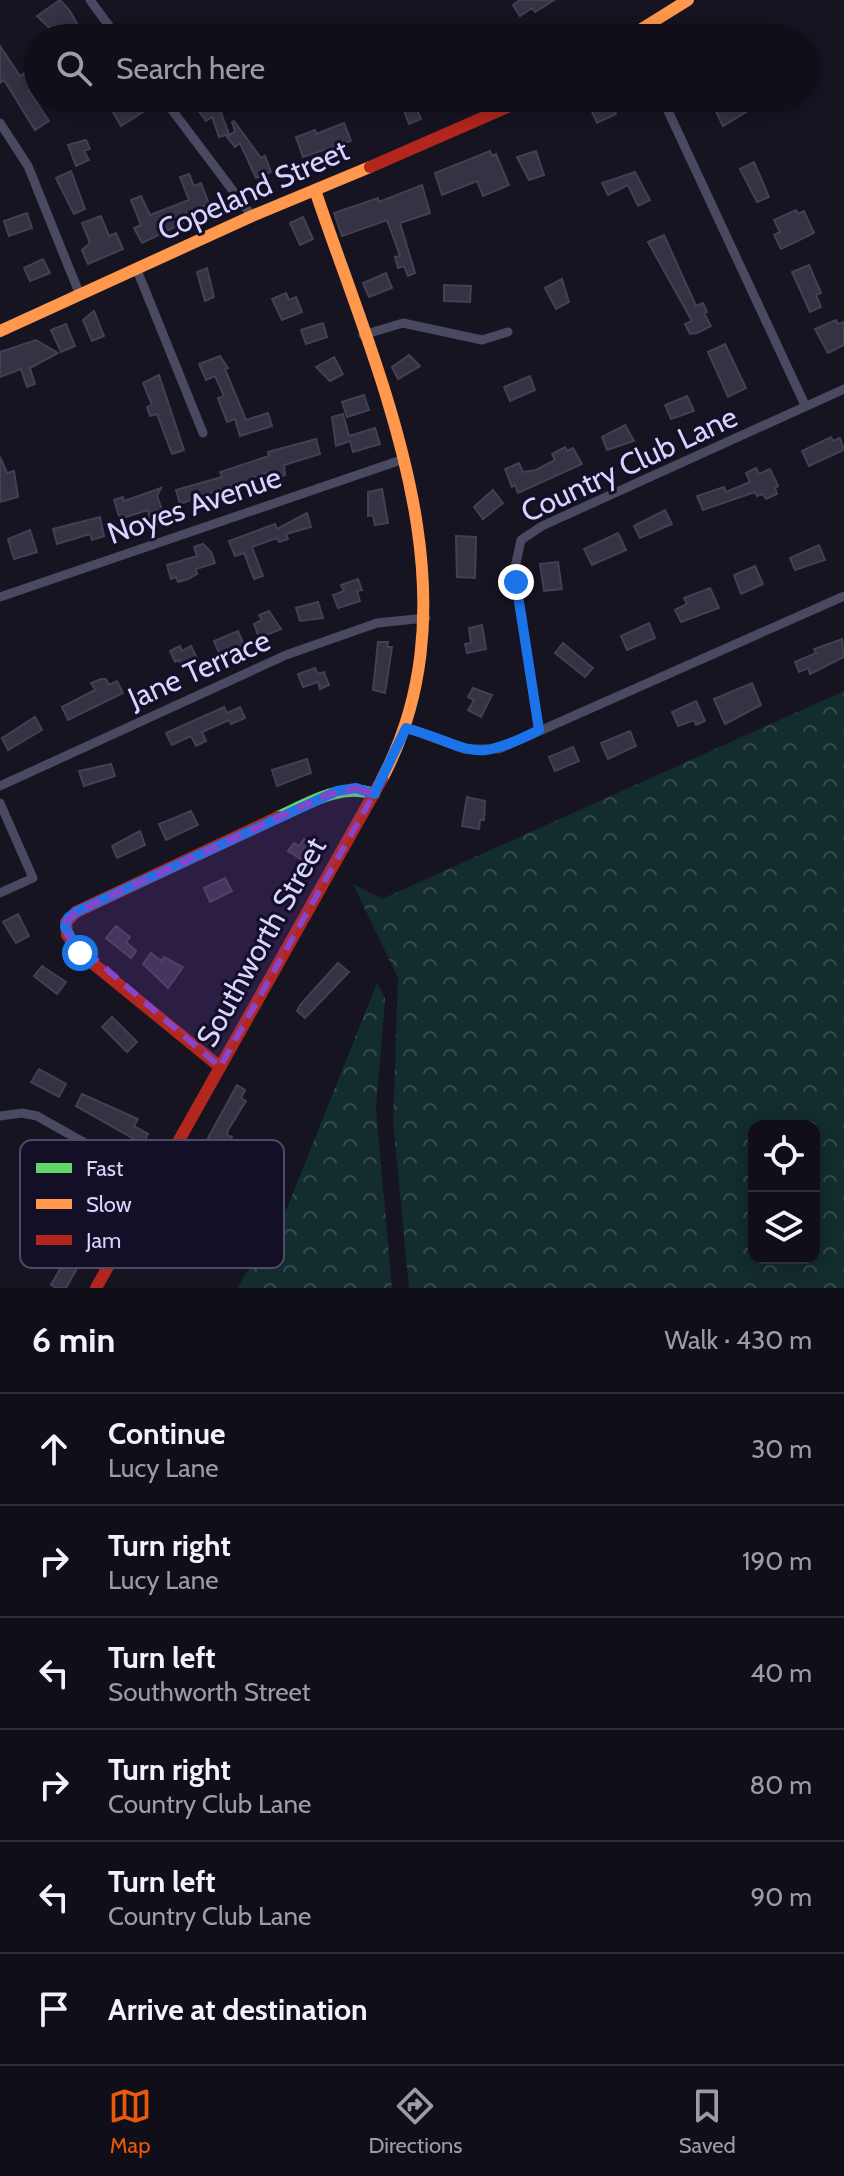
<!DOCTYPE html>
<meta charset="utf-8">
<style>
body{margin:0;font-family:Cabin,sans-serif;background:#1e1d26;color:#f1f3f6}
.controls{position:absolute;right:24px;bottom:24px;display:grid;overflow:hidden;border-radius:16px;box-shadow:0 4px 20px #0003}
.controls button{width:72px;height:72px;display:grid;place-items:center;padding:0;border:0;border-bottom:2px solid #302f38;background:#100f19;color:#f1f3f6;font:40px sans-serif}
.stop{position:absolute;width:24px;height:24px;margin:-18px;border:6px solid #1a73e8;border-radius:50%;background:#fff}
.stop.end{background:#1a73e8;border-color:#fff;box-shadow:0 2px 8px #0008}
.list{margin:0;padding:0;list-style:none}
h2{display:flex;justify-content:space-between;align-items:center;height:104px;margin:0;padding:0 32px;font-size:34px}
h2 small{font-size:26px;font-weight:400;color:#9c9ca2}
.list li{display:grid;grid-template-columns:52px 1fr auto;gap:24px;align-items:center;box-sizing:border-box;height:112px;padding:0 32px;border-top:2px solid #302f38}
.list b{display:block;font-size:30px;white-space:nowrap}
.list p{margin:0;font-size:26px;white-space:nowrap;color:#9c9ca2}
.list em{font-size:26px;font-style:normal;color:#9c9ca2}
.icon{flex:none;width:44px;height:44px;fill:none;stroke:currentColor;stroke-width:2;stroke-linecap:round;stroke-linejoin:round}
.map{position:relative;flex:none;width:844px;height:1288px;overflow:hidden}
.search{position:absolute;background:#100f19;box-shadow:0 4px 20px #0003;left:24px;right:24px;top:24px;height:88px;display:flex;align-items:center;gap:20px;box-sizing:border-box;padding:0 28px;border-radius:44px;color:#9c9ca2;font-size:30px}
.sheet{height:776px;background:#100f19}
nav{display:flex;justify-content:space-around;align-items:center;box-sizing:border-box;height:112px;border-top:2px solid #302f38;background:#100f19;font-size:22px;color:#9c9ca2}
nav a{display:grid;justify-items:center;gap:4px}
nav .on{color:#ea580c}
.map>svg:first-child{display:block}
.forest{fill:url(#forest-crowns);fill-rule:evenodd}
.building{fill:#343243;stroke:#433f54;stroke-width:2}
.lines{fill:none;stroke-linecap:round;stroke-linejoin:round}
.street{stroke:#4a4962;stroke-width:9}
.fast{stroke:#63d668;stroke-width:12}
.slow{stroke:#ff974d;stroke-width:12}
.jam{stroke:#b3261e;stroke-width:12}
.route{stroke:#1a73e8;stroke-width:10}
.marked{fill:#8945c9;fill-opacity:0.2;stroke:#8945c9;stroke-width:6;stroke-dasharray:16 10;stroke-linejoin:round}
.labels{text-anchor:middle;dominant-baseline:central;stroke-width:6;stroke-linejoin:round;paint-order:stroke}
.street-label{font-size:30px;fill:#d9d4ff;stroke:#130f26}
.key{fill:#130f26;stroke:#4e4a67;stroke-width:2}
.key-label{font-size:22px;fill:#d9d4ff}
</style>
<div class="map">
<svg width="844" height="1288" viewBox="0 0 844 1288">
<defs>
<pattern id="forest-crowns" width="20" height="18" patternUnits="userSpaceOnUse" patternTransform="scale(2)"><rect width="20" height="18" fill="#132c2d"/><path d="M2 6a3 3 0 1 1 6 0M12 15a3 3 0 1 1 6 0" fill="none" stroke="#354a4c"/></pattern>
</defs>
<rect width="100%" height="100%" fill="#161421"/>
<path class="forest" d="M844,691V1288H409L393,1122L398,978L353,884L382,899ZM754,1126H814V1258H754Z
M377,983L385,998L376,1108L392,1288H237L287,1208Z"/>
<path class="building" d="M60,0L70,11L85,38H60L37,16Z
M520,0H554L535,12L532,8L520,16L513,5Z
M0,46L20,76L38,64V75L27,81L32,88L29,91L49,121L35,130L4,80L0,83Z
M105,98H134L143,112L121,126Z
M189,98H233L220,110L229,134L219,137L212,117L206,121Z
M390,98H432V99L415,105L421,119L409,124L403,108L396,111Z
M586,98H609L616,114L597,123Z
M717,98H729L733,106L741,102L746,112L723,126L711,101Z
M234,121L261,158L265,156L271,172L256,178L240,143L235,147L227,137L235,131L232,122Z
M344,123L351,141L303,157L296,137L315,130L316,134Z
M86,140L90,149L84,151L89,160L76,166L68,145Z
M490,151L492,156L496,154L509,185L483,196L477,181L442,195L435,173Z
M536,151L544,175L529,180L517,157Z
M754,162L769,197L757,202L740,169Z
M71,171L85,209L74,214L56,178Z
M635,172L650,200L638,206L628,185L608,195L602,183Z
M189,174L194,186L201,183L209,204L180,216L183,223L142,243L134,228L141,225L131,200L141,196L150,215L189,200L180,177Z
M422,185L430,213L400,223L415,273L408,276L404,266L398,268L395,257L400,256L387,220L342,236L334,213L378,198L379,202Z
M796,210L798,214L804,211L814,233L781,249L774,235L780,232L774,220Z
M27,213L32,228L9,236L4,221Z
M101,216L109,236L116,233L123,249L88,264L82,250L90,243L82,223Z
M303,217L313,239L300,245L290,223Z
M664,235L696,306L703,303L707,312L704,313L711,326L697,333L690,334L685,324L692,321L648,242Z
M43,259L50,273L30,281L24,268Z
M809,265L821,293L816,295L821,307L810,312L792,272Z
M207,268L214,297L205,301L197,272Z
M386,273L392,288L369,297L363,283Z
M562,279L569,302L556,309L545,288Z
M444,285L471,286L470,302L444,301Z
M286,293L289,300L296,297L302,312L282,320L272,299Z
M94,311L104,336L92,341L83,320Z
M836,320L838,324L844,322V345L828,353L815,329Z
M323,323L327,337L306,344L301,330Z
M66,324L75,346L61,352L51,330Z
M36,340L58,353L30,368L35,384L27,387L21,369L0,377V352Z
M725,344L746,388L728,397L708,352Z
M409,355L420,366L398,379L392,367Z
M220,356L228,368L225,369L246,420L268,413L272,426L240,436L235,419L227,422L218,398L224,396L215,376L206,380L199,364Z
M334,357L343,374L330,381L316,367Z
M159,375L184,450L172,454L157,414L150,416L147,407L152,405L143,383Z
M530,376L535,390L510,401L504,387Z
M364,395L369,410L347,417L342,402Z
M687,396L694,411L671,419L665,405Z
M343,414L349,436L375,428L380,444L353,452L350,441L336,446L332,417Z
M625,425L634,441L607,450L602,437Z
M831,437L833,441L840,438L844,450L809,466L802,451Z
M316,439L320,454L284,465L285,475L276,479L271,471L180,504L176,490L222,477L220,472L269,456L268,452Z
M565,447L567,451L573,448L582,464L518,493L515,485L512,487L505,469L519,463L523,472L536,470L555,460L552,454Z
M0,457L7,473L14,471L18,497L0,502Z
M756,468L759,474L770,469L778,486L775,488L777,494L766,499L763,494L757,496L755,492L703,510L697,496L724,487L726,492L750,482L746,473Z
M161,488L157,496L164,515L150,519L148,510L120,519L114,500L123,497L124,501Z
M382,489L388,523L375,525L373,515L368,516V492Z
M493,490L503,503L483,519L474,507Z
M665,510L672,524L640,538L634,526Z
M307,513L311,527L286,534L288,539L279,542L277,538L252,547L263,576L254,579L244,553L235,556L229,541L275,524L277,529Z
M100,517L104,536L92,540L90,534L57,544L53,529Z
M30,530L37,552L14,559L8,539Z
M618,533L626,550L592,565L584,549Z
M456,536L476,537L475,578L457,577Z
M203,544L211,552L215,563L196,569L197,574L188,579L178,582L176,577L171,579L167,565L197,556L194,547Z
M819,545L825,560L795,570L790,558Z
M558,562L562,589L544,591L540,564Z
M755,566L763,584L741,594L734,575Z
M358,579L362,590L357,591L360,601L338,608L333,595L344,591L341,585Z
M710,588L719,608L681,622L675,610L687,604L684,598Z
M318,602L323,618L300,621L296,608Z
M269,611L281,629L259,638L254,624L262,620L259,615Z
M649,623L655,638L627,650L621,636Z
M482,625L486,649L467,653L465,644L471,643L469,628Z
M238,631L244,645L220,655L214,641Z
M842,639L844,657L810,674L808,668L799,672L795,662L816,653L814,649Z
M378,642H388L387,647H392L385,693L373,690Z
M563,643L593,668L585,677L555,653Z
M180,646L182,651L191,646L197,658L182,666L179,660L175,662L170,651Z
M315,668L318,674L324,672L329,685L320,689L318,682L303,687L298,674Z
M101,679H106L109,685L117,681L123,693L68,720L62,707L95,690L91,683Z
M752,683L761,705L725,724L714,699Z
M473,688L492,695L481,717L468,710L474,700L468,697Z
M696,701L705,721L696,725L694,720L678,726L672,712Z
M224,707L227,713L240,707L245,718L231,724L229,720L202,732L206,741L196,746L191,736L172,745L166,733Z
M35,717L42,730L8,750L2,738Z
M630,731L636,746L608,759L601,743Z
M573,747L579,761L555,771L549,757Z
M307,759L311,773L277,786L272,770Z
M111,764L115,776L84,786L79,771Z
M467,797L485,801L484,820H480L479,829L462,826Z
M191,811L198,825L166,840L159,824Z
M140,831L145,845L117,858L112,846Z
M304,839L317,847L307,863L288,851L294,843L299,846Z
M225,878L232,891L210,902L204,888Z
M18,914L29,936L16,943L3,922Z
M116,926L130,937L126,942L136,951L131,958L106,938Z
M151,953L161,961L164,957L183,967L168,988L143,964Z
M338,963L349,972L305,1018L297,1011L300,1005Z
M42,966L66,982L57,994L34,976Z
M112,1017L137,1042L127,1052L102,1027Z
M39,1069L66,1084L59,1097L31,1082Z
M237,1085L245,1090L241,1098L246,1101L228,1130L227,1135L232,1137L226,1148L208,1138Z
M82,1094L138,1119L134,1126L148,1134L143,1144L76,1106Z
M88,1220L100,1227L66,1288H56L51,1285Z"/>
<g class="lines">
<path class="street" d="M90,0L118,38
M163,98L252,216
M662,98L805,405
M0,123L28,166L80,295
M137,270L203,433
M363,335L403,323L482,340L508,332
M0,597L404,459
M406,728L464,749H499L844,596
M539,730L514,572L521,540L542,526L844,389
M0,786L286,655L377,623L426,618
M0,803L33,878L0,893
M0,1116L22,1113L37,1116L156,1183"/>
<path class="fast" d="M278,817C309,803 340,783 374,794"/>
<path class="slow" d="M627,38L688,0
M315,190C377,375 482,590 382,779
M0,331L252,216L370,167"/>
<path class="jam" d="M370,167L528,98
M220,1067L80,953L67,935L66,922L76,912L278,817
M96,1288L382,779"/>
</g>
<g class="lines">
<path class="route" d="M80,953L65,927L68,918L76,912L337,791L356,788L374,794L406,728C474,747 468,766 539,730L516,582"/>
</g>
<path class="marked" d="M356,788L374,794L220,1067L67,935L66,922L76,912L326,795Z"/>
<g class="labels">
<g class="street-label">
<text transform="translate(253 190) rotate(-24)">Copeland Street</text>
<text transform="translate(629 464) rotate(-25)">Country Club Lane</text>
<text transform="translate(194 505) rotate(-19)">Noyes Avenue</text>
<text transform="translate(199 669) rotate(-24)">Jane Terrace</text>
<text transform="translate(261 942) rotate(-61)">Southworth Street</text>
</g>
</g>
<rect x="20" y="1140" width="264" height="128" rx="12" class="key"/>
<rect x="36" y="1163" width="36" height="10" fill="#63d668"/>
<rect x="36" y="1199" width="36" height="10" fill="#ff974d"/>
<rect x="36" y="1235" width="36" height="10" fill="#b3261e"/>
<g class="key-label">
<text x="86" y="1176">Fast</text>
<text x="86" y="1212">Slow</text>
<text x="86" y="1248">Jam</text>
</g>
</svg>
<div class="controls">
<button><svg class="icon" aria-label="locate" viewBox="0 0 24 24"><circle cx="12" cy="12" r="6"/><path d="M12 2v4M12 18v4M2 12h4M18 12h4"/></svg></button>
<button><svg class="icon" aria-label="layers" viewBox="0 0 24 24"><path d="M12 4l9 5-9 5-9-5zM3 14l9 5 9-5"/></svg></button>
</div>
<div class="stop" style="left:80px;top:953px"></div>
<div class="stop end" style="left:516px;top:582px"></div>
<div class="search"><svg class="icon" aria-label="search" viewBox="0 0 24 24"><circle cx="10" cy="10" r="6"/><path d="M15 15l6 6"/></svg>Search here</div>
</div>
<section class="sheet">
<h2>6 min<small>Walk · 430 m</small></h2>
<ul class="list">
<li><svg class="icon" aria-label="ahead" viewBox="0 0 24 24"><path d="M12 20V5M6 11l6-6 6 6"/></svg><div><b>Continue</b><p>Lucy Lane</p></div><em>30 m</em></li>
<li><svg class="icon" aria-label="right" viewBox="0 0 24 24"><path d="M7 20v-9h11M14 6l5 5-5 5"/></svg><div><b>Turn right</b><p>Lucy Lane</p></div><em>190 m</em></li>
<li><svg class="icon" aria-label="left" viewBox="0 0 24 24"><path d="M17 20v-9H6M10 6l-5 5 5 5"/></svg><div><b>Turn left</b><p>Southworth Street</p></div><em>40 m</em></li>
<li><svg class="icon" aria-label="right" viewBox="0 0 24 24"><path d="M7 20v-9h11M14 6l5 5-5 5"/></svg><div><b>Turn right</b><p>Country Club Lane</p></div><em>80 m</em></li>
<li><svg class="icon" aria-label="left" viewBox="0 0 24 24"><path d="M17 20v-9H6M10 6l-5 5 5 5"/></svg><div><b>Turn left</b><p>Country Club Lane</p></div><em>90 m</em></li>
<li><svg class="icon" aria-label="arrive" viewBox="0 0 24 24"><path d="M6 21V4h12l-3 4 3 4H6"/></svg><div><b>Arrive at destination</b></div></li>
</ul>
</section>
<nav>
<a class="on"><svg class="icon" aria-label="map" viewBox="0 0 24 24"><path d="M3 6l6-2 6 2 6-2v14l-6 2-6-2-6 2zM9 4v14M15 6v14"/></svg>Map</a>
<a><svg class="icon" aria-label="directions" viewBox="0 0 24 24"><path d="M12 3l9 9-9 9-9-9zM9 14v-3h6M13 9l2 2-2 2"/></svg>Directions</a>
<a><svg class="icon" aria-label="saved" viewBox="0 0 24 24"><path d="M7 4h10v16l-5-4-5 4z"/></svg>Saved</a>
</nav>
